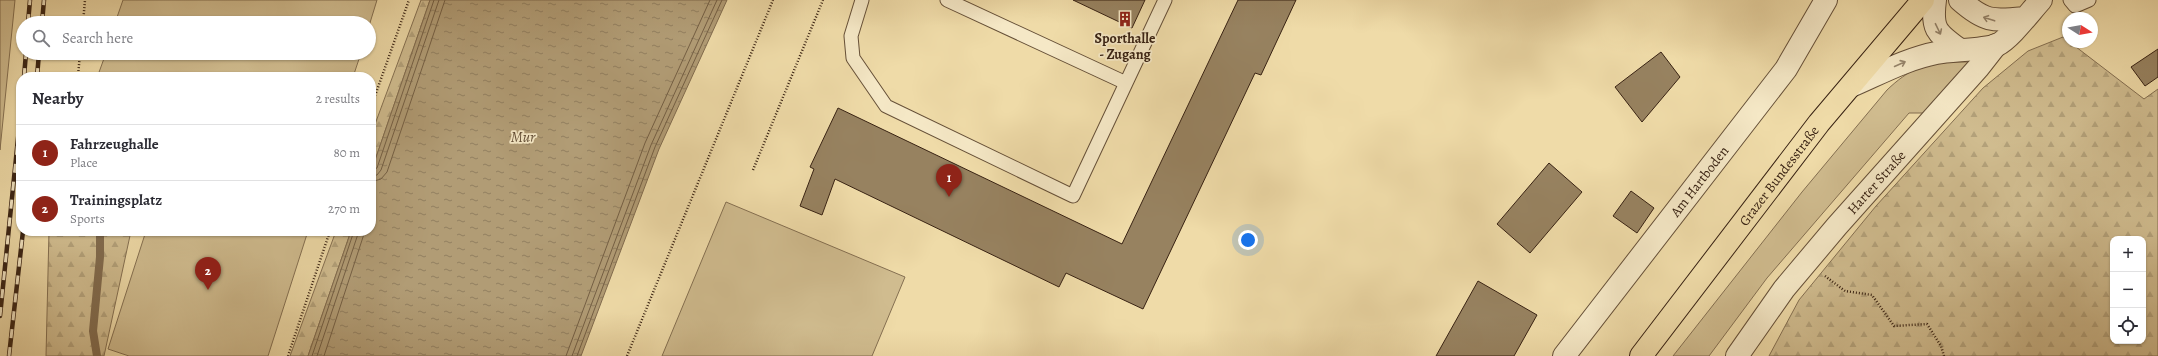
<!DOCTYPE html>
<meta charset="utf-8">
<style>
body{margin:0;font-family:Alegreya,serif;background:#f7f7f7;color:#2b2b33}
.controls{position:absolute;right:12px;bottom:12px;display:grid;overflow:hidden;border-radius:8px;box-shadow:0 1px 3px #0004}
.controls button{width:36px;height:36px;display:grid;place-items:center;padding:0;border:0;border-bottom:1px solid #e1e1e2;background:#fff;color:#2b2b33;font:20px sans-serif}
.compass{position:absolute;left:2062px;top:12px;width:36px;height:36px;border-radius:50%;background:#fff;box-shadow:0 1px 3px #0004;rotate:101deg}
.you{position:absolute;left:1248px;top:240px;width:14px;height:14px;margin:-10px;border:3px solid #fff;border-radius:50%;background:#1a73e8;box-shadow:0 0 0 6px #1a73e833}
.badge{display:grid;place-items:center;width:26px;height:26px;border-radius:50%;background:#8f2418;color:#fff;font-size:13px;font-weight:700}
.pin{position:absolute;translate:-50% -33px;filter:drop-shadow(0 1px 2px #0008)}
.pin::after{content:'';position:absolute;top:21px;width:14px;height:12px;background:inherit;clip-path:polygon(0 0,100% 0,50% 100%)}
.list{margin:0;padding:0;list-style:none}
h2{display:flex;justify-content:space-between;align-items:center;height:52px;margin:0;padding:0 16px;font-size:17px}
h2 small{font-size:13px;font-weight:400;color:#7c7c81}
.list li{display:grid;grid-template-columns:26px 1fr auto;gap:12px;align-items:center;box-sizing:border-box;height:56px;padding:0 16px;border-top:1px solid #e1e1e2}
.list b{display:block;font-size:15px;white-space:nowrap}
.list p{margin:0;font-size:13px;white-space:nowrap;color:#7c7c81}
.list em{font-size:13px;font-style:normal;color:#7c7c81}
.icon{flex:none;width:22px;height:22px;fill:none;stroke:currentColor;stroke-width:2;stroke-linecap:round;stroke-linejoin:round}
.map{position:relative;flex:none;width:2158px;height:356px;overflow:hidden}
.search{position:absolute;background:#fff;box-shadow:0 1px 3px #0004;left:16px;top:16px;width:360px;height:44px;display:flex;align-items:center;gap:10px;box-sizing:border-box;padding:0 14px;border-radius:22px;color:#7c7c81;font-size:15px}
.panel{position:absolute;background:#fff;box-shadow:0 1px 3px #0004;left:16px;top:72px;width:360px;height:164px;border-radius:16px}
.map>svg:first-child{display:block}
.grass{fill:#d0bc8f;stroke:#846f51}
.forest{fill:url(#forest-firs);stroke:#846f51;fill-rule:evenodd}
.water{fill:url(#water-ripples);stroke:#816b4e}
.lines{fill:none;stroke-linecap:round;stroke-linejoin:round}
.shore{stroke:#745f44;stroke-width:1}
.stream{stroke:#816b4e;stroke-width:8}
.building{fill:#978260;stroke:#382213}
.service-casing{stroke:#665038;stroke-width:15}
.minor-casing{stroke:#665038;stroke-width:24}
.tertiary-casing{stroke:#665038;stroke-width:24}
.primary-casing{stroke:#382213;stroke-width:24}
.path{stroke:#382213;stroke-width:2.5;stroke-dasharray:1 2;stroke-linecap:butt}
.service{stroke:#f5e8c6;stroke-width:13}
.minor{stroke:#f5e8c6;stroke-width:22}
.tertiary{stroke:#f5e8c6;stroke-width:22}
.primary{stroke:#efdba8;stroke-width:22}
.rail-casing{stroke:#382213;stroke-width:4.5}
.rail{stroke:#f5e8c6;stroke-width:3;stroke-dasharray:9;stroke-linecap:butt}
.oneway{stroke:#96856c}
.labels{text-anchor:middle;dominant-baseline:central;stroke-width:3.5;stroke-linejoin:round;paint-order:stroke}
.poi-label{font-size:14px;font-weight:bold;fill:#382213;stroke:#f5e8c6}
.street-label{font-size:14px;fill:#382213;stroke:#f5e8c6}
.water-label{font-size:15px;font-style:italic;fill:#624d35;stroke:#f5e8c6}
</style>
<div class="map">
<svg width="2158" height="356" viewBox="0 0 2158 356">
<defs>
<pattern id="forest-firs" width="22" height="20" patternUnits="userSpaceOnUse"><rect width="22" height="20" fill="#d0bc8f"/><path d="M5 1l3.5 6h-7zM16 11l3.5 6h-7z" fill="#b3a17a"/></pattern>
<pattern id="water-ripples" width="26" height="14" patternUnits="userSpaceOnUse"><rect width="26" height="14" fill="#b19c75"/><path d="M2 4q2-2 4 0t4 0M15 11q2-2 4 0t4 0" fill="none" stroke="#917f5f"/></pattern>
</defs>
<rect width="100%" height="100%" fill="#efdba8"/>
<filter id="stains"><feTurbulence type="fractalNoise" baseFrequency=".005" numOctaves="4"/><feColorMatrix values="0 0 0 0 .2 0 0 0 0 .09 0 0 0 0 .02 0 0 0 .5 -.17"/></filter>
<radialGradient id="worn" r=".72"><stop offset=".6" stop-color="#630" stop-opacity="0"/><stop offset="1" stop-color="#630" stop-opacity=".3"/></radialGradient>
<path class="grass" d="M0,0H15L0,150Z
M123,0H377L369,26V23H115Z
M106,53H361L353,77H104L98,75Z
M1952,62H1971L1959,79L1923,113H1909L1767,278L1709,356H1673L1802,192L1887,90C1909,69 1922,65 1952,62Z
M726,202L905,277L872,356H662Z
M146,231H308L268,356H129L108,349Z"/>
<path class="forest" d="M421,0H430L371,172V135Z
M2063,37L2144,99L2158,89V356H1769L1799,300L1876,206L1983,88L2028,51ZM2113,239H2143V341H2113Z
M49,231H131L104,356H46Z
M336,231H351L308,356H290Z"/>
<path class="water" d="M430,0H727L659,149L581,356H308L351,231H371V172Z"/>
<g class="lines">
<path class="shore" d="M371,171L377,168L434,0
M371,176L377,175L381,170L439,0
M371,182L381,179L387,172L445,0
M312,356L354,231
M317,356L359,231
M324,356L365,231
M566,356L645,143L710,0
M572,356L651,145L717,0
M577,356L655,147L722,0"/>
<path class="stream" d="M97,356L93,331L100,257V231"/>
</g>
<path class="building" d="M1073,0H1145L1132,28Z
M1238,0H1296L1261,75L1255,73L1143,309L1066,273L1059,287L835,179L822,215L800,206L814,169L810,167L838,108L1122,244Z
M2158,49V77L2145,86L2131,67Z
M1661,52L1680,77L1642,122L1615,87Z
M1549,163L1582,192L1530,253L1497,224Z
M1631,191L1654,208L1637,233L1613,216Z
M1478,281L1537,315L1514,356H1436Z"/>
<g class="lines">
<defs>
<path id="service" d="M862,0L851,36L853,58L886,106L1073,196L1165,0
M947,0L1126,83
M2070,0L2075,6L2089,0"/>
<g id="minor">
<path id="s1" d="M1564,356L1786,69L1826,0"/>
<path id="s2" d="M1737,356L1784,289L1837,226L1978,68L1996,45"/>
</g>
<path id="tertiary" d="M1935,0C1931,30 1937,33 1960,50
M1960,0C1985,22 1992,21 2024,18
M1851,86C1879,74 1906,59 1936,53C1951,50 1984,50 1997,45C2010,39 2030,12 2041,0"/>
<g id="primary">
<path id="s3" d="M1641,356L1819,123L1923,0"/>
</g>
</defs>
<use href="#service" class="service-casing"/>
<use href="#minor" class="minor-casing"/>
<use href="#tertiary" class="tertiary-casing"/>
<use href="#primary" class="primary-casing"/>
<path class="path" d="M83,23L85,0
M78,77L80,53
M371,107L409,0
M753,170L823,0
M1825,276L1845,291L1872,295L1894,326L1927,324L1941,346L1944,356
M288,356L330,231
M627,356L773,0"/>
<use href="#service" class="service"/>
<use href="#minor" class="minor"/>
<use href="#tertiary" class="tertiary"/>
<use href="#primary" class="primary"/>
<defs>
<path id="rail" d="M28,23L30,0
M42,23L44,0
M24,77L26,53
M37,77L39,53
M0,316L21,109
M9,356L23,231"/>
</defs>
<use href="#rail" class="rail-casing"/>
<use href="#rail" class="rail"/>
</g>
<defs><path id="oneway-shaft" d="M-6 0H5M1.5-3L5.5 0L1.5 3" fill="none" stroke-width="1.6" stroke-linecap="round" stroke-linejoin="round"/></defs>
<g class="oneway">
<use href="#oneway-shaft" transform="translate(1989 19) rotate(-162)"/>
<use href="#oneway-shaft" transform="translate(1938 29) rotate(64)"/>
<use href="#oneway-shaft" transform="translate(1900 64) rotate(-24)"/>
</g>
<defs>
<symbol id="building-bare" viewBox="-9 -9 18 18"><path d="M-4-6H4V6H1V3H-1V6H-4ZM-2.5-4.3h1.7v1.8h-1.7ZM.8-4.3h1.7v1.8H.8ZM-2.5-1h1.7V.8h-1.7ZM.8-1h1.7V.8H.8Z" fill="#8f2418" stroke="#f5e8c6" stroke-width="2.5" paint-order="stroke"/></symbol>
</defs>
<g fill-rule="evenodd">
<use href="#building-bare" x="1114" y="8" width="22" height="22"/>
</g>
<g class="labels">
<g class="poi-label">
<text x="1125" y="38">Sporthalle<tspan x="1125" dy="16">- Zugang</tspan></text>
</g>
<g class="street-label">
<text stroke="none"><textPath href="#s3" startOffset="227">Grazer Bundesstraße</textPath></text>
<text stroke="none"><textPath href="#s1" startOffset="221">Am Hartboden</textPath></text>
<text stroke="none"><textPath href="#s2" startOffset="223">Harter Straße</textPath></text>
</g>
<g class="water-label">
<text x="523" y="137">Mur</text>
</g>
</g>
<rect width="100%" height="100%" filter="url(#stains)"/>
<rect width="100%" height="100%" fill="url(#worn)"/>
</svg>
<div class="controls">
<button>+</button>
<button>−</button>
<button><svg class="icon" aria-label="locate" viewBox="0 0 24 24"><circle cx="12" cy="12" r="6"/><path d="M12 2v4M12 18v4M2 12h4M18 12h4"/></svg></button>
</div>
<svg class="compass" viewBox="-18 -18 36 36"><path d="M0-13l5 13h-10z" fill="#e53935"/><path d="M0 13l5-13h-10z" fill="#7c7c81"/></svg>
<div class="you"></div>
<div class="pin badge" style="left:949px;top:197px">1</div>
<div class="pin badge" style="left:208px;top:290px">2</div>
<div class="search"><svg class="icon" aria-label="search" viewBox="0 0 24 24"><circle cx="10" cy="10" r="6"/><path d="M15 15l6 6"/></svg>Search here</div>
<section class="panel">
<h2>Nearby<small>2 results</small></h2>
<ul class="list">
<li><span class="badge">1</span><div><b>Fahrzeughalle</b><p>Place</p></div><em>80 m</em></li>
<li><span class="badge">2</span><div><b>Trainingsplatz</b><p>Sports</p></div><em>270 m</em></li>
</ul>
</section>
</div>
